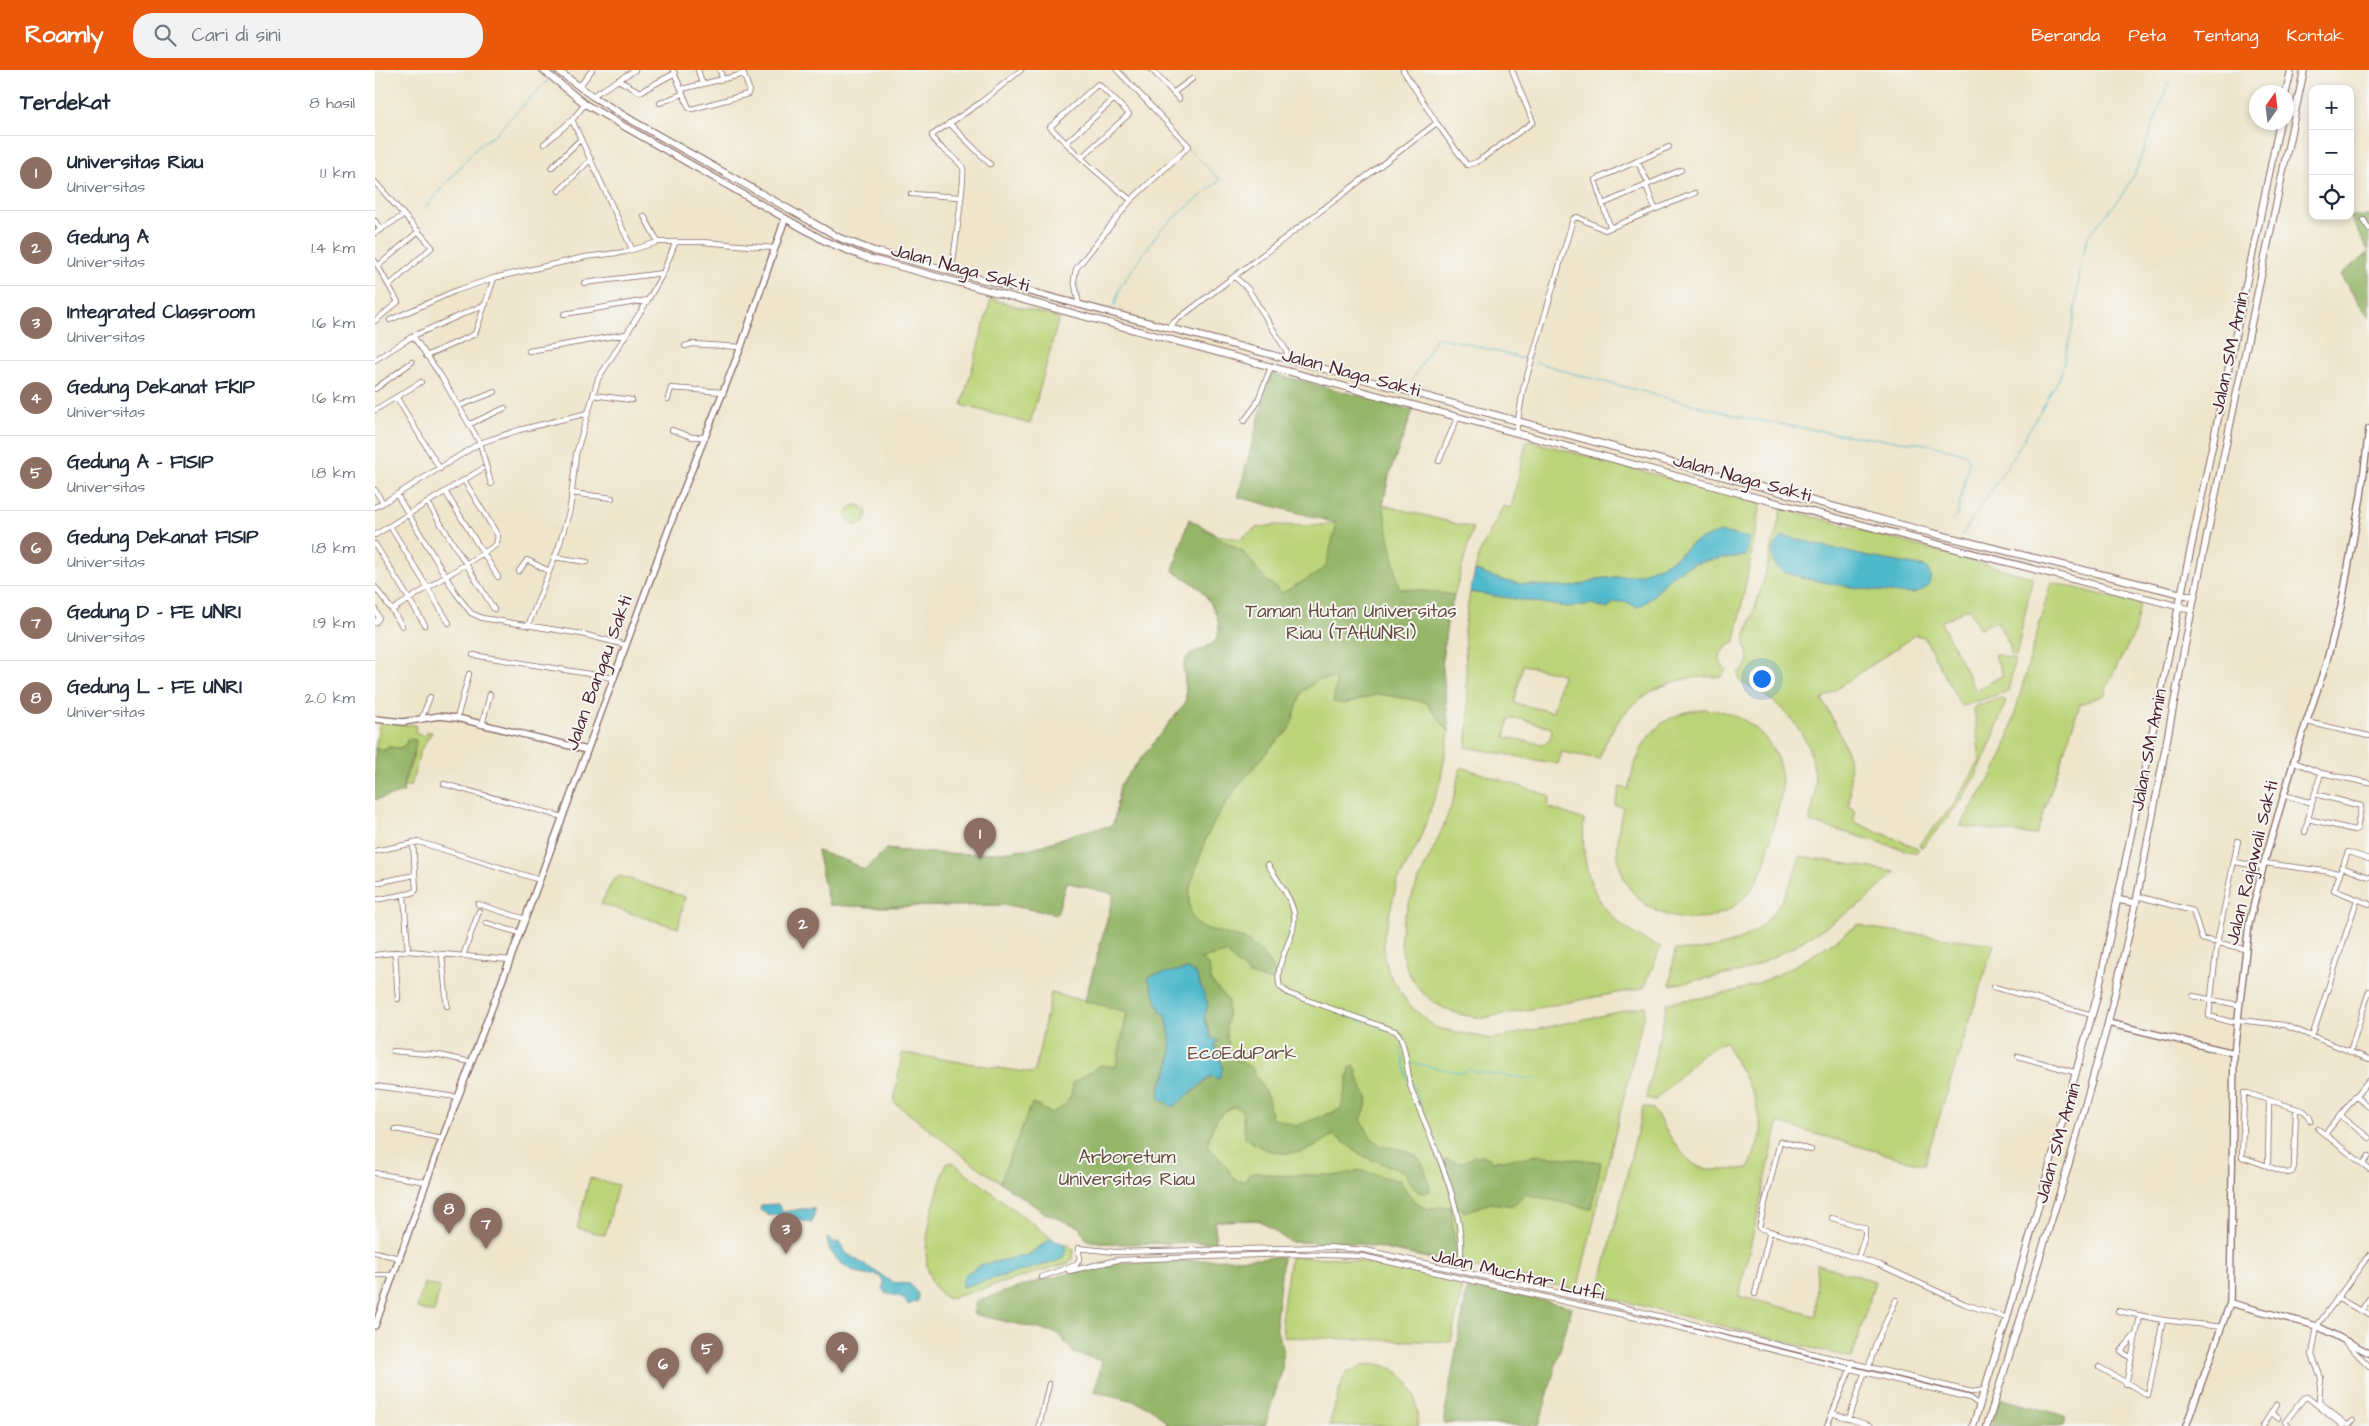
<!DOCTYPE html>
<html lang="id">
<meta charset="utf-8">
<style>
body{margin:0;font-family:"Architects Daughter",sans-serif;background:#f2f2f3;color:#1f2937}
.controls{position:absolute;right:15px;top:15px;display:grid;overflow:hidden;border-radius:10px;box-shadow:0 2px 8px #0003}
.controls button{width:45px;height:45px;display:grid;place-items:center;padding:0;border:0;border-bottom:1px solid #e0e1e3;background:#fff;color:#1f2937;font:25px sans-serif}
.compass{position:absolute;left:1874px;top:15px;width:45px;height:45px;border-radius:50%;background:#fff;box-shadow:0 2px 8px #0003;rotate:14deg}
.you{position:absolute;left:1386px;top:608px;width:18px;height:18px;margin:-12px;border:4px solid #fff;border-radius:50%;background:#1a73e8;box-shadow:0 0 0 8px #1a73e833}
.badge{display:grid;place-items:center;width:32px;height:32px;border-radius:50%;background:#ea580c;color:#fff;font-size:16px;font-weight:700}
.pin{position:absolute;translate:-50% -41px;filter:drop-shadow(0 1px 2px #0008)}
.pin::after{content:'';position:absolute;top:26px;width:18px;height:15px;background:inherit;clip-path:polygon(0 0,100% 0,50% 100%)}
.list{margin:0;padding:0;list-style:none}
h2{display:flex;justify-content:space-between;align-items:center;height:65px;margin:0;padding:0 20px;font-size:21px}
h2 small{font-size:16px;font-weight:400;color:#747a83}
.list li{display:grid;grid-template-columns:32px 1fr auto;gap:15px;align-items:center;box-sizing:border-box;height:75px;padding:0 20px;border-top:1px solid #e0e1e3}
.list b{display:block;font-size:19px;white-space:nowrap}
.list p{margin:0;font-size:16px;white-space:nowrap;color:#747a83}
.list em{font-size:16px;font-style:normal;color:#747a83}
.icon{flex:none;width:28px;height:28px;fill:none;stroke:currentColor;stroke-width:2;stroke-linecap:round;stroke-linejoin:round}
.map{position:relative;flex:none;width:1994px;height:1356px;overflow:hidden}
header{display:flex;align-items:center;gap:30px;box-sizing:border-box;height:70px;padding:0 25px;background:#ea580c;color:#fff}
header strong{font-size:24px}
nav{display:flex;gap:28px;margin-inline-start:auto;font-size:18px}
.search{width:350px;height:45px;background:#f2f2f3;display:flex;align-items:center;gap:12px;box-sizing:border-box;padding:0 18px;border-radius:20px;color:#747a83;font-size:19px}
main{display:flex}
aside{flex:1;background:#fff}
.map>svg:first-child{display:block}
.green{fill:#bcd479;stroke:#837a52;fill-rule:evenodd}
.forest{fill:#95b669;stroke:#706a4a;fill-rule:evenodd}
.water{fill:#4fb9cc;stroke:#4c6c7c}
.lines{fill:none;stroke-linecap:round;stroke-linejoin:round}
.stream{stroke:#4fb9cc;stroke-width:1}
.street-casing{stroke:#836463;stroke-width:6}
.secondary-casing{stroke:#836463;stroke-width:8}
.primary-casing{stroke:#836463;stroke-width:8}
.street{stroke:#fff;stroke-width:4.5}
.secondary{stroke:#fff;stroke-width:5.5}
.primary{stroke:#fff;stroke-width:6}
.labels{text-anchor:middle;dominant-baseline:central;stroke-width:4;stroke-linejoin:round;paint-order:stroke}
.street-label{font-size:19px;fill:#4a1f2b;stroke:#f6f6f2}
.park-label{font-size:19px;fill:#664c3e;stroke:#f6f6f2}
</style>
<header>
<strong>Roamly</strong>
<div class="search"><svg class="icon" aria-label="search" viewBox="0 0 24 24"><circle cx="10" cy="10" r="6"/><path d="M15 15l6 6"/></svg>Cari di sini</div>
<nav><a>Beranda</a><a>Peta</a><a>Tentang</a><a>Kontak</a></nav>
</header>
<main>
<aside>
<h2>Terdekat<small>8 hasil</small></h2>
<ul class="list">
<li><span class="badge" style="background:#8d6e63">1</span><div><b>Universitas Riau</b><p>Universitas</p></div><em>1.1 km</em></li>
<li><span class="badge" style="background:#8d6e63">2</span><div><b>Gedung A</b><p>Universitas</p></div><em>1.4 km</em></li>
<li><span class="badge" style="background:#8d6e63">3</span><div><b>Integrated Classroom</b><p>Universitas</p></div><em>1.6 km</em></li>
<li><span class="badge" style="background:#8d6e63">4</span><div><b>Gedung Dekanat FKIP</b><p>Universitas</p></div><em>1.6 km</em></li>
<li><span class="badge" style="background:#8d6e63">5</span><div><b>Gedung A - FISIP</b><p>Universitas</p></div><em>1.8 km</em></li>
<li><span class="badge" style="background:#8d6e63">6</span><div><b>Gedung Dekanat FISIP</b><p>Universitas</p></div><em>1.8 km</em></li>
<li><span class="badge" style="background:#8d6e63">7</span><div><b>Gedung D - FE UNRI</b><p>Universitas</p></div><em>1.9 km</em></li>
<li><span class="badge" style="background:#8d6e63">8</span><div><b>Gedung L - FE UNRI</b><p>Universitas</p></div><em>2.0 km</em></li>
</ul>
</aside>
<div class="map">
<svg width="1994" height="1356" viewBox="0 0 1994 1356">
<rect width="100%" height="100%" fill="#f6f6f2"/>
<filter id="ink" filterUnits="userSpaceOnUse"><feTurbulence type="fractalNoise" baseFrequency=".02" numOctaves="2"/><feDisplacementMap in="SourceGraphic" scale="10" xChannelSelector="R" yChannelSelector="G"/><feConvolveMatrix kernelMatrix="1 2 1 2 8 2 1 2 1" color-interpolation-filters="sRGB"/></filter>
<filter id="wash" filterUnits="userSpaceOnUse"><feTurbulence type="fractalNoise" baseFrequency=".0096" numOctaves="4" result="noise"/><feDisplacementMap in="SourceGraphic" scale="20" xChannelSelector="R" yChannelSelector="G"/><feGaussianBlur stdDeviation="1.12" result="paint"/><feColorMatrix in="noise" values="0 0 0 0 0 0 0 0 0 0 0 0 0 0 0 0 0 1.4 0 .05"/><feComposite in="paint" operator="in"/></filter>
<g filter="url(#wash)">
<rect width="100%" height="100%" fill="#eee5cb"/>
<path class="green" d="M616,229L684,248L655,354L587,335Z
M1038,340L1014,405L1008,435L1098,458L1072,552L1067,590L1074,662L1065,713L1043,774L1022,813L1009,866V887L1013,902L1034,935L1061,958L1117,969L1271,936L1202,1220L981,1173L915,1172L884,1150L840,1151V1172L737,1174L712,1170L704,1157L670,1143L596,1092L519,1032L527,983L656,1003L660,1001L676,923L710,931L739,824L691,812L682,844L632,835L499,837L454,835L442,781L472,791L490,800L511,779C559,785 609,786 657,778C670,775 681,771 693,766C706,761 721,759 735,756L739,752L745,715L810,633C813,620 807,600 810,591C814,581 831,580 839,572C852,559 837,533 827,521C820,513 807,507 798,501L814,449L842,465L865,469L881,458L900,455L937,456L962,453Z
M1152,370L1386,433L1360,571C1350,579 1337,587 1351,600L1346,607C1287,603 1243,633 1224,689L1187,682L1183,694L1091,677L1094,651L1089,560L1095,522L1192,537L1217,534L1233,539L1238,533L1251,531L1261,537C1277,533 1289,509 1306,500C1325,489 1350,488 1371,486L1319,472L1296,491L1266,504L1223,509L1197,517L1154,515L1130,511L1100,501L1104,484L1128,436L1136,438ZM1148,595L1187,604L1178,642L1139,633ZM1134,649H1147L1176,658L1177,663L1174,671L1167,674L1130,667Z
M472 445a10 10 0 1 1 20 0a10 10 0 1 1-20 0Z
M1407,438L1656,507L1657,510L1641,586L1635,584V576L1622,551L1604,558L1594,538L1566,552L1601,621L1628,605L1619,584L1640,589L1633,621L1588,636L1585,634L1549,567L1540,565L1447,629C1469,671 1480,687 1474,736L1479,740V752L1541,777L1544,779L1541,783L1435,752C1436,742 1439,732 1440,722C1443,669 1411,632 1365,612L1363,602L1368,600L1374,590L1370,574L1371,565L1387,516ZM1489,486L1551,497L1540,524L1488,519L1425,508Z
M1676,512L1765,534L1759,564L1734,611L1730,625L1705,634L1661,765L1585,756L1621,699L1631,676Z
M1626,628L1631,631C1621,659 1612,687 1597,713C1584,737 1565,757 1547,777L1544,775L1578,735L1605,691L1599,637Z
M1328,639C1371,640 1408,672 1407,717C1406,731 1401,745 1398,758C1394,775 1391,793 1383,809C1361,852 1303,862 1267,831C1237,806 1240,772 1248,737L1240,735L1245,717L1253,719C1264,675 1277,645 1328,639Z
M5,652L40,655L41,664L49,666L52,662H57L45,681L36,716L28,717L40,682L31,674L25,678L13,677L11,680L0,679Z
M1086,697L1175,726L1173,737L1209,750C1204,812 1227,854 1286,877L1269,918L1108,948C1095,946 1083,945 1071,939C1037,924 1018,883 1029,847C1041,811 1061,777 1074,742C1080,728 1082,712 1086,697Z
M1425,786L1521,802L1488,833L1418,877L1367,902L1295,915L1300,880C1370,883 1406,853 1425,786Z
M245,806L310,827L303,858L226,834L237,812Z
M1484,854L1494,858L1619,874L1549,1095L1403,1053L1364,1226L1441,1246L1442,1194L1500,1211L1477,1288L1223,1225L1268,1037L1278,1039C1289,1056 1308,1093 1327,1098C1342,1102 1359,1099 1374,1098L1387,1062L1379,1026L1350,971L1325,986L1280,1030L1271,1028L1292,933C1320,928 1351,926 1378,915C1416,901 1451,877 1484,854Z
M577,1092L679,1170L676,1169L653,1185L605,1195L590,1205L587,1217L680,1192L691,1178L687,1173L694,1175L699,1180L698,1189L694,1193L573,1229C531,1205 561,1129 571,1094Z
M215,1108L243,1115L230,1165L202,1158Z
M915,1187L966,1188L1088,1212L1076,1272L909,1267L906,1250Z
M49,1213L65,1217L59,1243L42,1238Z
M1001,1294C1034,1298 1043,1326 1043,1356H954L969,1305L985,1296Z"/>
<path class="forest" d="M1974,146H1994V248L1965,205L1994,182Z
M896,303L1038,340L1014,405L1008,435L1024,518L1079,525L1072,552L1067,590L1074,662L1051,632L1004,624L969,634L958,632L961,616L960,609H944L927,622L914,660L898,675L863,716L842,747L831,768L815,817L814,835L816,844L821,853L829,858L869,869L884,880L903,905L896,911L874,905L851,883L825,889L834,896L836,911L853,931L851,964L857,987L877,998L893,1028L896,1047L921,1056L966,1039L975,998L980,996L987,1020L993,1026L992,1034L986,1050C990,1056 995,1068 1001,1072C1006,1077 1013,1077 1019,1078C1046,1082 1051,1096 1055,1121L1047,1123L1039,1118L1030,1102L988,1086L959,1065C952,1068 949,1072 943,1075C919,1089 890,1084 870,1067L867,1040L859,1037C842,1042 834,1061 833,1078L846,1089L861,1111H869L875,1104L883,1102L900,1105H968L984,1100L1025,1111L1035,1126L1048,1137L1055,1139L1063,1137H1076L1081,1193L981,1173L915,1172L884,1150L840,1151V1172L737,1174L712,1170L704,1157L670,1143L625,1112L657,1033L676,1043C691,1037 697,1029 698,1013L726,995L741,997L752,942L710,931L739,824L691,812L682,844L632,835L499,837L454,835L442,781L472,791L490,800L511,779C559,785 609,786 657,778C670,775 681,771 693,766C706,761 721,759 735,756L739,752L745,715L810,633C813,620 807,600 810,591C814,581 831,580 839,572C852,559 837,533 827,521C820,513 807,507 798,501L814,449L869,483L890,509L907,523L943,503L951,495L962,453L863,427ZM781,927L833,935L829,947L848,998L816,1024L784,1016C800,991 797,973 791,945L786,942Z
M33,668L41,670C41,688 25,707 29,722L0,730V679L11,680L13,677L25,678L31,674Z
M1108,1085L1119,1091L1165,1085L1226,1092L1216,1139L1150,1124L1138,1136L1116,1133L1090,1142L1080,1134L1066,1093L1072,1089L1085,1093L1100,1086Z
M908,1187L901,1249L902,1261L908,1281L907,1301L890,1356H793C779,1331 746,1328 720,1322L727,1291L699,1283L682,1263L598,1244L601,1231L666,1210L743,1193Z
M1093,1214L1197,1237L1164,1356L1068,1353Z
M1624,1328L1690,1346L1688,1356H1616Z"/>
<path class="water" d="M1345,462L1375,468L1371,486C1350,488 1325,489 1305,500C1289,509 1277,533 1261,537L1250,531L1238,533L1233,539L1217,534L1192,537L1095,522L1100,501L1130,511L1154,515L1197,517L1223,509L1266,504L1296,491L1319,472Z
M1409,466L1489,486L1551,497C1560,508 1554,519 1541,523C1528,527 1418,509 1406,500C1391,491 1398,474 1409,466Z
M813,899L821,904L833,935L829,947L836,968L843,971L839,975L848,998L844,1009L836,1006L798,1037L785,1029C783,1014 787,1016 792,1004C800,985 795,964 791,945L786,942L773,908L778,905Z
M403,1134L407,1142L426,1139H440L437,1153L401,1145L395,1146L385,1140L386,1135Z
M452,1168L458,1172L466,1173L471,1183L517,1212L535,1214L543,1224V1231L533,1235L527,1227L510,1223L508,1217L509,1212L503,1205C498,1204 496,1206 491,1205C474,1202 452,1186 452,1168Z
M676,1169L687,1173L691,1178L688,1188L680,1192L586,1217L590,1205L605,1195L653,1185Z"/>
<g class="lines">
<path class="stream" d="M49,139L103,76L119,65L175,8
M702,215L705,229
M739,237L745,217L785,160L845,110L814,79
M1161,292L1203,305L1375,349L1470,365L1553,374L1592,384L1594,391L1582,446L1577,451
M1038,310L1061,267L1090,273L1153,290
M1587,465L1640,384L1685,307L1697,259L1707,189L1713,166L1745,128L1760,103L1794,11
M910,875L917,850
M902,903L900,910L902,916
M962,943L989,952
M1002,957L1020,963
M1030,969L1031,978
M1026,977L1032,1010
M1033,992L1087,1003L1096,998L1100,1002L1157,1009L1164,1008
M1037,1011L1064,1082"/>
</g>
</g>
<g filter="url(#ink)">
<g class="lines">
<defs>
<path id="street" d="M298,0L314,38L317,39L373,24L374,19L367,0
M323,0L327,13
M345,0L347,8
M777,0L804,29
M243,10L265,22L300,3
M204,17L217,0
M307,19L369,4
M798,23L817,9
M217,26L260,0
M285,33L307,24
M197,50L257,179
M1061,52L1092,95L1102,92L1158,52L1137,0
M574,53L615,94
M691,73L739,29L723,14L675,57C701,84 727,108 756,130
M169,74L197,50L210,34
M706,88L754,44L739,29
M1262,91L1274,114
M176,98L206,69
M0,112L57,177L15,215
M1271,115L1280,139
M184,121L216,89
M536,124L585,127
M1228,134L1306,100
M269,146L283,172
M1989,150L1994,159
M0,151L6,160
M1235,157L1220,110L1294,77
M0,163L29,145
M0,191L23,232L0,251
M3,196L44,161
M577,201C578,186 591,105 588,98C582,86 559,77 557,65L605,33L646,0
M860,207L873,219L911,280L913,289
M119,208L210,187L250,182L283,172H327L399,178
M209,213L288,203
M704,235L699,210L701,199L756,130L814,76L742,0
M189,244L273,230
M15,250L80,221L119,208L100,264L51,286
M794,259L799,252L1059,55L1061,52L1028,0
M310,276L317,274L366,277
M154,281L251,264
M0,290L38,266L111,234
M0,319L37,292
M218,325L257,330
M22,328L65,399
M293,329L296,318L348,322
M84,336L120,322
M0,340L46,312
M213,343L223,309L273,230L288,203L301,171
M869,351L881,335L896,297
M95,354L130,338
M297,360L317,367H331
M1141,362L1148,320L1198,149L1202,147L1230,160L1320,123
M1064,391L1083,346
M89,410L107,399
M116,414L105,373L144,360L213,343L201,384L195,439L184,476L153,556
M0,420L8,433L105,373L66,306L38,266
M71,423L123,507
M196,423L237,428
M22,425L80,522L96,543L107,548L207,564L251,575
M53,433L119,539
M0,437L8,433
M15,456L74,553
M0,465L89,410L123,466L121,475L17,540L27,556
M0,474L50,555
M179,487L212,492
M144,501L152,490L174,501
M0,517L17,540
M0,539L4,548L0,553
M98,585L239,608
M82,648L94,604
M46,650L55,627
M1932,652L1994,666
M107,655L115,624
M1919,692L1946,703
M69,714L188,747
M1909,725L1937,733L1946,703L1994,713
M1933,749L1979,760L1982,759L1986,736L1940,724
M1930,762L1937,733
M1863,771L1842,873L1834,946L1856,952L1863,950L1909,955L1994,989
M0,781L44,772L165,810
M1994,789L1973,782L1959,820L1994,834
M1860,792L1888,797
M1889,793L1964,803
M893,795C902,809 915,826 919,843C923,867 897,892 905,917L915,924L1020,961C1031,967 1032,1005 1036,1018C1055,1070 1096,1145 1084,1201
M1966,797L1994,807
M0,813L40,805
M29,825L33,881
M1762,826L1818,841L1827,869L1870,879
M0,830L37,823L41,820L38,772
M103,834L150,849
M111,853L145,863
M20,882L23,929
M0,885L33,881L135,890
M67,885L72,936
M88,886L104,841
M1619,917L1717,945
M1818,926L1863,935
M1937,967L1982,830
M18,981L64,985L96,992
M1975,982L1994,921
M1643,986L1702,1003
M0,1016L82,1027
M1980,1026L1994,1037
M1921,1039L1919,1097L1917,1102L1912,1103L1867,1087L1869,1023H1872L1929,1041L1934,1046L1936,1051
M1965,1045L1994,1068
M20,1059L67,1068
M1943,1059L1994,1099
M1950,1064L1994,1010
M1436,1080L1405,1071L1384,1158L1505,1195L1590,1234L1632,1248
M1988,1094L1994,1086
M1893,1096L1894,1031
M0,1103L51,1112
M1457,1148L1490,1158V1166L1483,1188
M0,1182L24,1188
M694,1201L743,1190L913,1184L987,1186L1333,1264L1595,1328L1605,1335
M0,1205H18
M666,1207L701,1195L705,1188L703,1178L740,1182L952,1177L990,1180L1234,1234L1597,1322L1610,1320
M1380,1224L1395,1161
M1962,1228L1994,1245
M1743,1241L1788,1250L1847,1257
M1986,1241L1994,1229
M1970,1272L1994,1296
M1756,1288L1746,1281L1761,1264
M1494,1296L1501,1273L1521,1230
M1724,1297L1773,1325L1788,1250
M1751,1314L1765,1246
M1457,1343L1496,1356
M1897,1343L1903,1348
M1474,1349L1489,1304
M1978,1351L1974,1355L1970,1354L1944,1331L1946,1308L1937,1285L1942,1256L1994,1185
M664,1356L674,1314
M1452,1356L1478,1292
M1888,1356L1901,1335
M1914,1356L1910,1352L1929,1328L1932,1327L1968,1356"/>
<path id="secondary" d="M0,649L28,652L64,646L82,648L212,680
M1733,953L1859,983
M1855,1233L1942,1256L1994,1283
M0,1256L60,1088L135,890L301,439L366,277L410,149
M1811,1356L1855,1233L1859,983L1874,854L1889,793L1923,677L1950,597L1966,537L1986,426L1994,359"/>
<path id="primary" d="M168,0L210,34L450,171L489,187L1364,423L1817,540
M182,0L217,26L258,51L465,168L499,181L909,288L1557,463L1819,527
M1911,22L1916,0
M1744,830L1761,833
M1598,1356L1632,1248L1722,927L1905,52
M1612,1356L1692,1100L1733,953L1761,833L1818,533L1929,0"/>
</defs>
<use href="#street" class="street-casing"/>
<use href="#secondary" class="secondary-casing"/>
<use href="#primary" class="primary-casing"/>
<use href="#street" class="street"/>
<use href="#secondary" class="secondary"/>
<use href="#primary" class="primary"/>
</g>
</g>
<g class="labels">
<g class="street-label">
<text transform="translate(585 198) rotate(15)">Jalan Naga Sakti</text>
<text transform="translate(1855 283) rotate(-78)">Jalan SM Amin</text>
<text transform="translate(976 303) rotate(15)">Jalan Naga Sakti</text>
<text transform="translate(1367 408) rotate(15)">Jalan Naga Sakti</text>
<text transform="translate(224 603) rotate(-70)">Jalan Bangau Sakti</text>
<text transform="translate(1774 680) rotate(-79)">Jalan SM Amin</text>
<text transform="translate(1877 793) rotate(-76)">Jalan Rajawali Sakti</text>
<text transform="translate(1683 1073) rotate(-74)">Jalan SM Amin</text>
<text transform="translate(1143 1205) rotate(13)">Jalan Muchtar Lutfi</text>
</g>
<g class="park-label">
<text x="976" y="541">Taman Hutan Universitas<tspan x="976" dy="22">Riau (TAHUNRI)</tspan></text>
<text x="867" y="983">EcoEduPark</text>
<text x="752" y="1087">Arboretum<tspan x="752" dy="22">Universitas Riau</tspan></text>
</g>
</g>
</svg>
<div class="controls">
<button>+</button>
<button>−</button>
<button><svg class="icon" aria-label="locate" viewBox="0 0 24 24"><circle cx="12" cy="12" r="6"/><path d="M12 2v4M12 18v4M2 12h4M18 12h4"/></svg></button>
</div>
<svg class="compass" viewBox="-18 -18 36 36"><path d="M0-13l5 13h-10z" fill="#e53935"/><path d="M0 13l5-13h-10z" fill="#747a83"/></svg>
<div class="you"></div>
<div class="pin badge" style="left:605px;top:789px;background:#8d6e63">1</div>
<div class="pin badge" style="left:428px;top:879px;background:#8d6e63">2</div>
<div class="pin badge" style="left:411px;top:1184px;background:#8d6e63">3</div>
<div class="pin badge" style="left:467px;top:1303px;background:#8d6e63">4</div>
<div class="pin badge" style="left:332px;top:1304px;background:#8d6e63">5</div>
<div class="pin badge" style="left:288px;top:1319px;background:#8d6e63">6</div>
<div class="pin badge" style="left:111px;top:1179px;background:#8d6e63">7</div>
<div class="pin badge" style="left:74px;top:1164px;background:#8d6e63">8</div>
</div>
</main>
